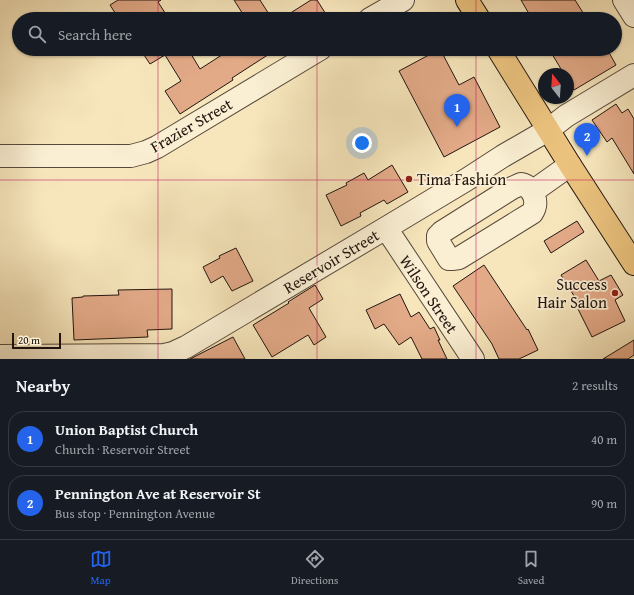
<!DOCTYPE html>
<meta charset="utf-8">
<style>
body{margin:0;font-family:"Gentium Book Plus",serif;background:#242831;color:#f1f3f6}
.compass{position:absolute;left:538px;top:68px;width:36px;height:36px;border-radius:50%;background:#171b24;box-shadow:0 1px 3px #0004;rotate:343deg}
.scale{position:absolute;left:12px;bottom:10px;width:49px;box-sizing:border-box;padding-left:4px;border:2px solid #221510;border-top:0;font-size:11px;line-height:14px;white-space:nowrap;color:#221510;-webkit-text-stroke:3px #faefd3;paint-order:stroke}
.you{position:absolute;left:362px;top:143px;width:14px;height:14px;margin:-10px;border:3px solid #fff;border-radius:50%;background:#1a73e8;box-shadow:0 0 0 6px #1a73e833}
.badge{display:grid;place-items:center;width:26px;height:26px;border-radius:50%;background:#2563eb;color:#fff;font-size:13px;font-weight:700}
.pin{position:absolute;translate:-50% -33px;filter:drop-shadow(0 1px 2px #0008)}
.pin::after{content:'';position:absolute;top:21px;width:14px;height:12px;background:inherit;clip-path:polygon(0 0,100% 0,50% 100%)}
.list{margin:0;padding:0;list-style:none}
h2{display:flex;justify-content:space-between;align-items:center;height:52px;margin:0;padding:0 16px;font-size:17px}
h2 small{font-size:13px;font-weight:400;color:#9ea1a6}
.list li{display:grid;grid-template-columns:26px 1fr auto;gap:12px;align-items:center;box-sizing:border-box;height:56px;margin:0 8px 8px;padding:0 8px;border:1px solid #363941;border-radius:16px}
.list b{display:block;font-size:15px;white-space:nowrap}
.list p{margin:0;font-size:13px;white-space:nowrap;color:#9ea1a6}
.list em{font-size:13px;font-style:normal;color:#9ea1a6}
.icon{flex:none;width:22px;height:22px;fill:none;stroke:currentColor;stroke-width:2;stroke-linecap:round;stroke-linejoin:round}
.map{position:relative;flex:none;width:634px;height:359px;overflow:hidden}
.search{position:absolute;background:#171b24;box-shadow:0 1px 3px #0004;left:12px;right:12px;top:12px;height:44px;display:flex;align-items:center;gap:10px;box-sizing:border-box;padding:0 14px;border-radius:22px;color:#9ea1a6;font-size:15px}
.sheet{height:180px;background:#171b24}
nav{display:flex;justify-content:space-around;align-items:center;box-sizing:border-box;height:56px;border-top:1px solid #363941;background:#171b24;font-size:11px;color:#9ea1a6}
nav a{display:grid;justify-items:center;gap:2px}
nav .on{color:#2563eb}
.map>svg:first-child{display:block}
.building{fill:#e3aa88;stroke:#221510}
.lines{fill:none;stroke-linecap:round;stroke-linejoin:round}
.minor-casing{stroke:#57493b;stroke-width:24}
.major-casing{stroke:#221510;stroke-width:24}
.minor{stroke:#faefd3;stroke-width:22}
.major{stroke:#ecc37e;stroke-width:22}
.grid{fill:none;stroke:#c2185b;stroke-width:1;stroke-opacity:0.55}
.poi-dot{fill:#8f2418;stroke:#faefd3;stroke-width:1.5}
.labels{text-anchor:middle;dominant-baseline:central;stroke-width:3.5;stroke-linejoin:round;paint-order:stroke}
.street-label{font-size:16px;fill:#221510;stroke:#faefd3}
.poi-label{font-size:16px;fill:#221510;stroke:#faefd3;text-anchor:start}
</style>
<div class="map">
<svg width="634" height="359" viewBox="0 0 634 359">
<rect width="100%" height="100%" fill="#f7e6bc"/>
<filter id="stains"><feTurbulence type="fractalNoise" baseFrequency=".005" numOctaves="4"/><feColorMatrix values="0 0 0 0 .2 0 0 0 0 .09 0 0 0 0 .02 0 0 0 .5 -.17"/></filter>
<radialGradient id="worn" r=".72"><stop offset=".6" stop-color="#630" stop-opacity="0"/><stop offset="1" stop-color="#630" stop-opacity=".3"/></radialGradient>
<path class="building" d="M118,0H161L158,2L169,19H145L141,13L131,19H119L110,5Z
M234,0H260L272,19H246Z
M311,0H317L329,19H281Z
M521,0H575L587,19H532Z
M140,49H188L200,69L231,49H277L232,78L233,80L180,114L165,91L181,81L165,55L150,64Z
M440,49L459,85L474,77L500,127L444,157L399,71Z
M549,49H607L616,65L574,90L568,80V74H564Z
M616,104L622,113L628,109L634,119V174L612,138L607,142L592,120Z
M392,165L408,192L387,204L384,200L360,213L361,216L341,226L326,195L347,185L346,183L364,173L368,180Z
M577,221L584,232L551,253L544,241Z
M236,248L253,281L232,291L223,276L211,283L203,267L220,258L219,256Z
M586,260L599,281L611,275L623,295L615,300L625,321L592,337L578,309L581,307L561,275Z
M484,265L527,330L528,329L538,350L519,359H499L492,344L453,286Z
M315,285L323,299L309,308L326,337L314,345L308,335L272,357L253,325L289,303L288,302Z
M172,289V329L147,330L148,337L74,340L72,298L83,297V296L119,295L118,290Z
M400,294L411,317L419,312L430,329L434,327L440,340H438L447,359H422L411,337L399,345L384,324L375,329L366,310Z
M233,337L245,359H190Z
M634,340V355L628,359H603Z"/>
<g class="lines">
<defs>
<path id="minor" d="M624,0L634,16
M370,19L403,0
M0,156H131L146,152L157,147L320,49
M521,184C534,187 539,203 532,213L459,258L452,259H449L438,241V236L442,232L512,188Z
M532,192L570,165
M386,228L473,359
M0,356L164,355L173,353L186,347L386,228L466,180L503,156L548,130L566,116L634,75"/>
<path id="major" d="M467,0L479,19
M498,49L570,165L634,264"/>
</defs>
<use href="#minor" class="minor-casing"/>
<use href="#major" class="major-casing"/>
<use href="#minor" class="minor"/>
<use href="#major" class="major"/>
</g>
<path class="grid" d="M158,0V19M317,0V19M476,0V19M158,49V359M317,49V359M476,49V359M0,180H634"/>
<g class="poi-dot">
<circle cx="409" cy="179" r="4"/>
<circle cx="615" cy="293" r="4"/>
</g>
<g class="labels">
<g class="street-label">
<text transform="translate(191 125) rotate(-30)">Frazier Street</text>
<text transform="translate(331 261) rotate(-31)">Reservoir Street</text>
<text transform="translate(429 294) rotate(56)">Wilson Street</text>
</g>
<g class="poi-label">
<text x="417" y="179">Tima Fashion</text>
<text x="607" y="284" text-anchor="end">Success<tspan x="607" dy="18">Hair Salon</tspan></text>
</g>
</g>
<rect width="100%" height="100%" filter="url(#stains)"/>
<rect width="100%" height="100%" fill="url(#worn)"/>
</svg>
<svg class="compass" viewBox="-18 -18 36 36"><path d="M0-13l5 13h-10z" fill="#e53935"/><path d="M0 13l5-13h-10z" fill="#9ea1a6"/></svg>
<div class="scale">20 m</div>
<div class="you"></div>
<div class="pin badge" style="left:457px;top:127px">1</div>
<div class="pin badge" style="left:587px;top:156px">2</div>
<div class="search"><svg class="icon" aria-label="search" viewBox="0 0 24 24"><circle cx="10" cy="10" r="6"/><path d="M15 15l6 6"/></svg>Search here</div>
</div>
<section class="sheet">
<h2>Nearby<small>2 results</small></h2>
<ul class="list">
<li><span class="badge">1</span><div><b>Union Baptist Church</b><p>Church · Reservoir Street</p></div><em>40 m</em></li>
<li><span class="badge">2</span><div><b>Pennington Ave at Reservoir St</b><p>Bus stop · Pennington Avenue</p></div><em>90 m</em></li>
</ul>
</section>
<nav>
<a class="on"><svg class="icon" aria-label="map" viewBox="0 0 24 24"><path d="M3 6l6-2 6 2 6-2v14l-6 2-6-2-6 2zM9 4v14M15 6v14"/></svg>Map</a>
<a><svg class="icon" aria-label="directions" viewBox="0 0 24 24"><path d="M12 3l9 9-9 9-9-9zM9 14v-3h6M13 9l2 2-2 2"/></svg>Directions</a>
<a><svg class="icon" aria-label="saved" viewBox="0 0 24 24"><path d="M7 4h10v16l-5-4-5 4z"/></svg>Saved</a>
</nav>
